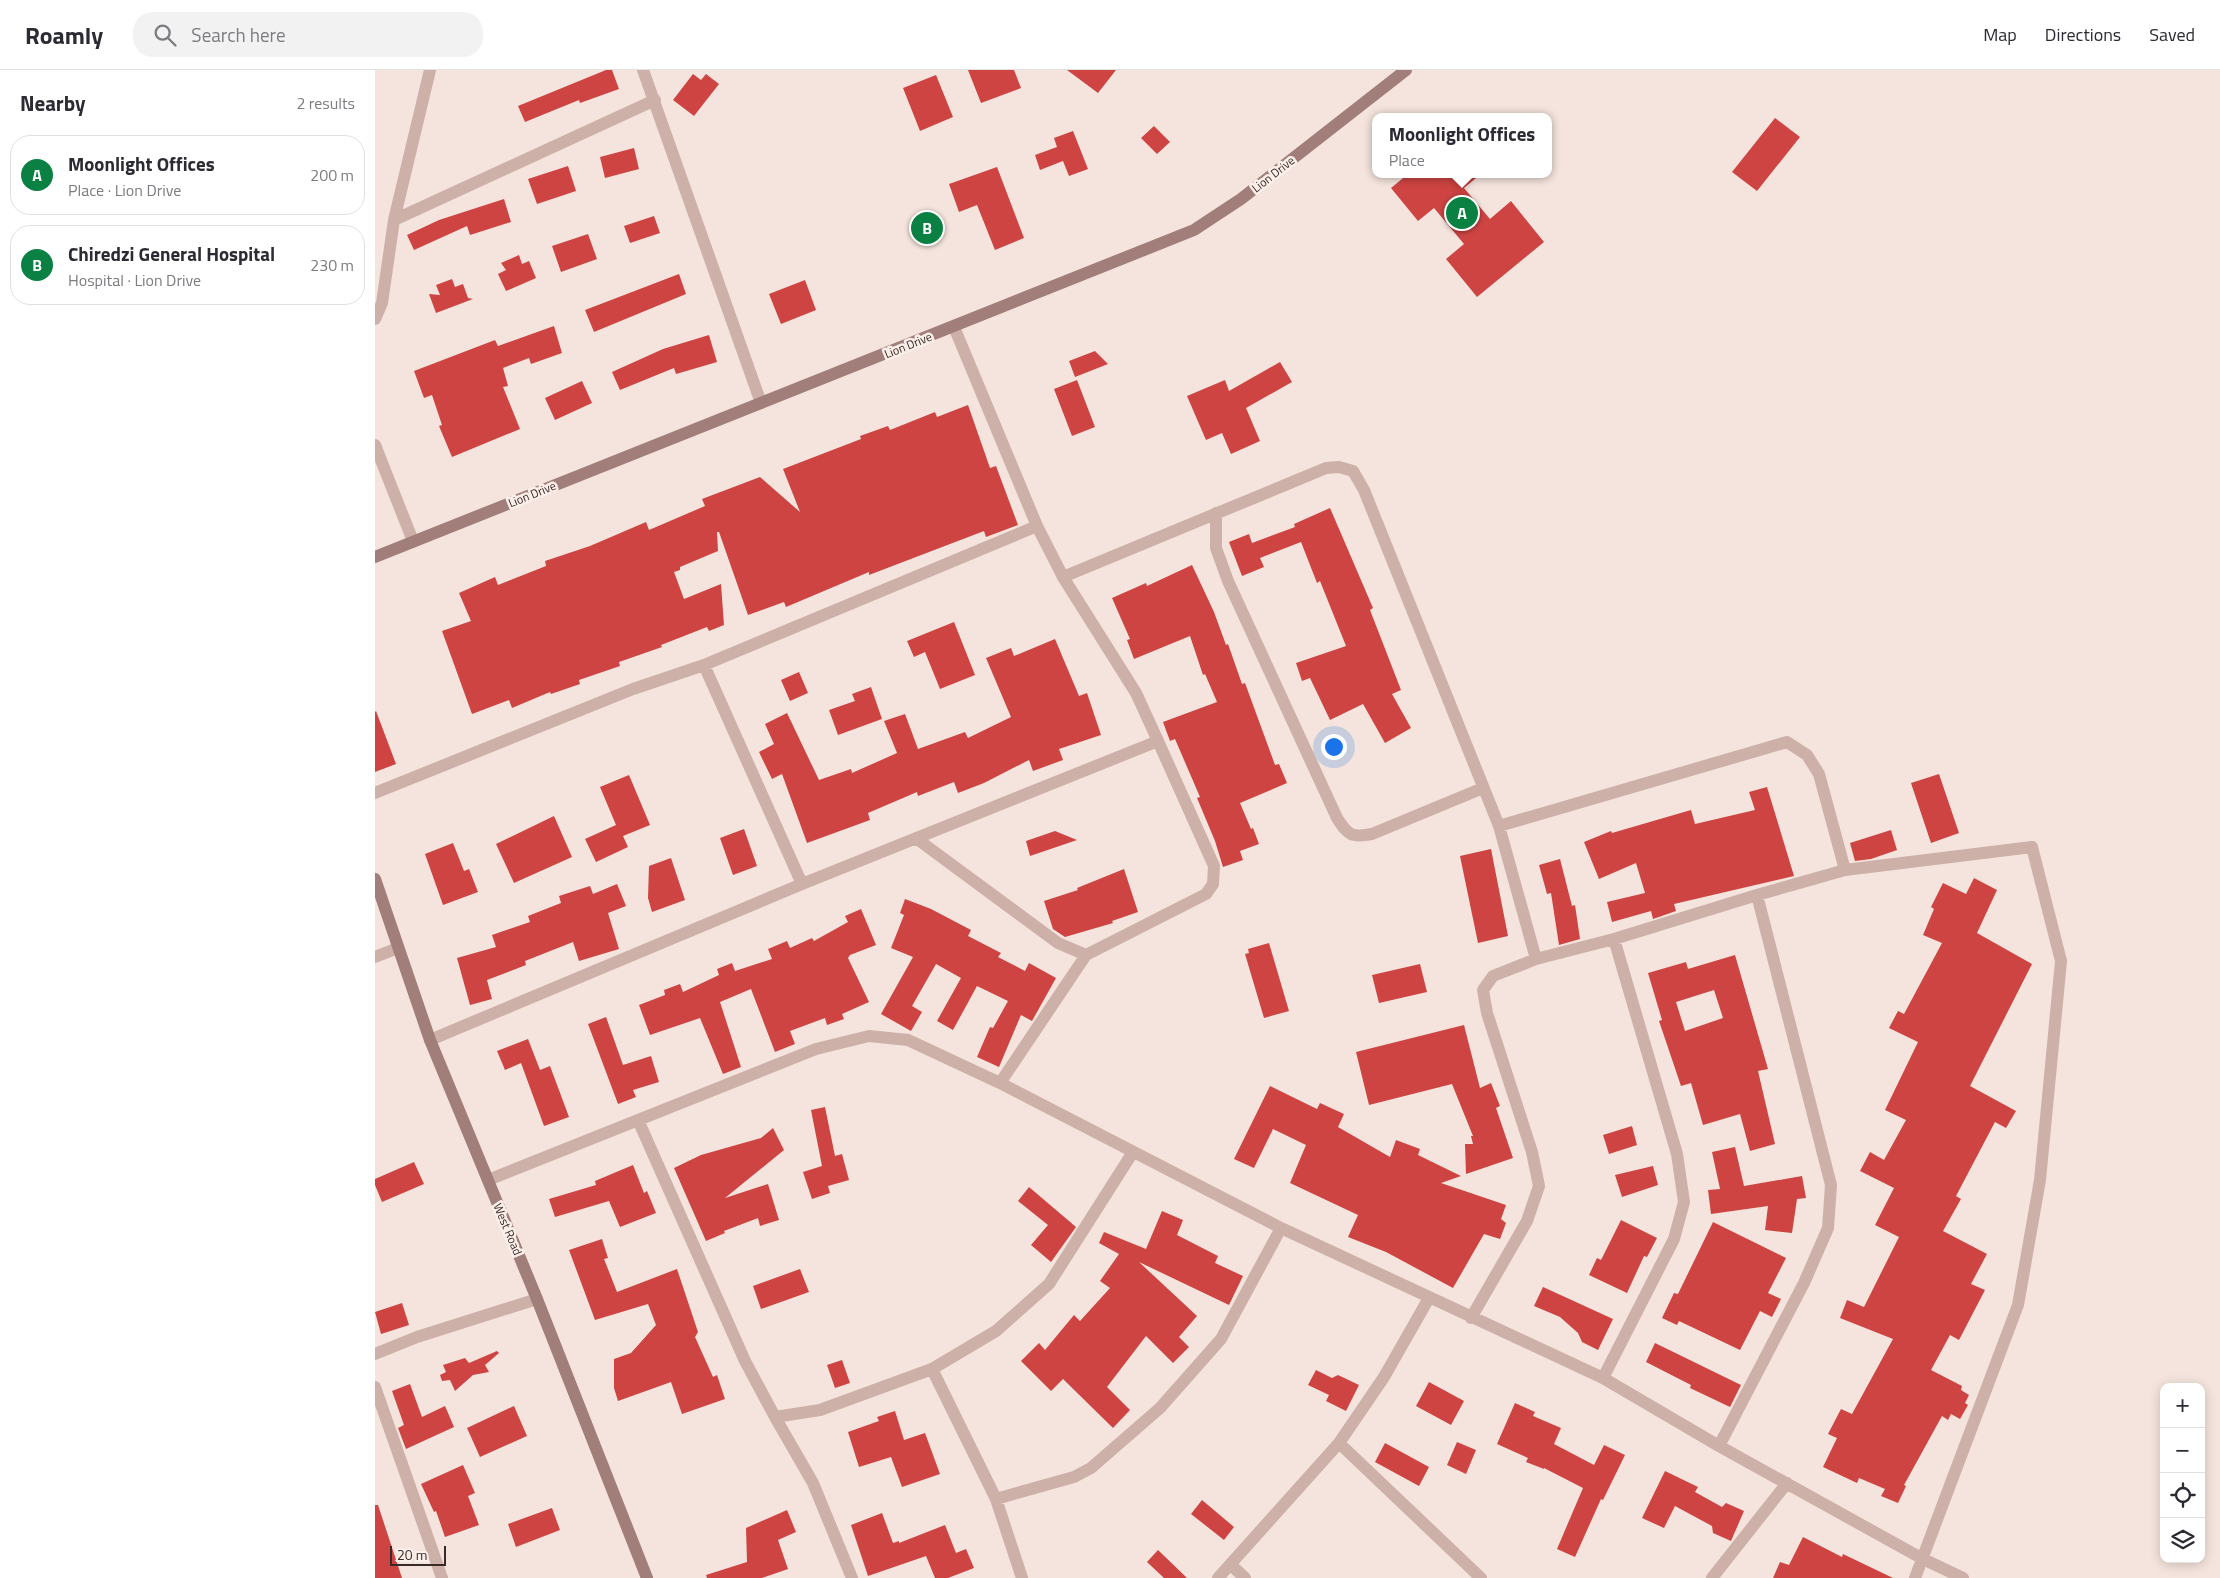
<!DOCTYPE html>
<meta charset="utf-8">
<style>
body{margin:0;font-family:"Titillium Web",sans-serif;background:#f2f2f3;color:#2b2b33}
.controls{position:absolute;right:15px;bottom:15px;display:grid;overflow:hidden;border-radius:10px;box-shadow:0 2px 12px #0003}
.controls button{width:45px;height:45px;display:grid;place-items:center;padding:0;border:0;border-bottom:1px solid #e1e1e2;background:#fff;color:#2b2b33;font:25px sans-serif}
.scale{position:absolute;left:15px;bottom:12px;width:56px;box-sizing:border-box;padding-left:5px;border:2px solid #392a29;border-top:0;font-size:14px;line-height:18px;white-space:nowrap;color:#392a29;-webkit-text-stroke:4px #fbefea;paint-order:stroke}
.you{position:absolute;left:958px;top:676px;width:18px;height:18px;margin:-12px;border:4px solid #fff;border-radius:50%;background:#1a73e8;box-shadow:0 0 0 8px #1a73e833}
.badge{display:grid;place-items:center;width:32px;height:32px;border-radius:50%;background:#0b8043;color:#fff;font-size:16px;font-weight:700}
.pin{position:absolute;translate:-50% -50%;border:2px solid #fff;box-shadow:0 1px 5px #0006}
.popup{position:absolute;left:997px;top:43px;width:180px;height:65px;box-sizing:border-box;display:grid;place-content:center;border-radius:10px;background:#fff;filter:drop-shadow(0 1px 4px #0005);font-size:16px;white-space:nowrap;color:#7c7c81}
.popup b{font-size:19px;color:#2b2b33}
.popup::after{content:'';position:absolute;left:50%;top:100%;margin-left:-10px;border:10px solid transparent;border-top-color:#fff}
.list{margin:0;padding:0;list-style:none}
h2{display:flex;justify-content:space-between;align-items:center;height:65px;margin:0;padding:0 20px;font-size:21px}
h2 small{font-size:16px;font-weight:400;color:#7c7c81}
.list li{display:grid;grid-template-columns:32px 1fr auto;gap:15px;align-items:center;box-sizing:border-box;height:80px;margin:0 10px 10px;padding:0 10px;border:1px solid #e1e1e2;border-radius:20px}
.list b{display:block;font-size:19px;white-space:nowrap}
.list p{margin:0;font-size:16px;white-space:nowrap;color:#7c7c81}
.list em{font-size:16px;font-style:normal;color:#7c7c81}
.icon{flex:none;width:28px;height:28px;fill:none;stroke:currentColor;stroke-width:2;stroke-linecap:round;stroke-linejoin:round}
.map{position:relative;flex:none;width:1845px;height:1508px;overflow:hidden}
header{display:flex;align-items:center;gap:30px;box-sizing:border-box;height:70px;padding:0 25px;background:#fff;border-bottom:1px solid #e1e1e2}
header strong{font-size:24px}
nav{display:flex;gap:28px;margin-inline-start:auto;font-size:18px}
.search{width:350px;height:45px;background:#f2f2f3;display:flex;align-items:center;gap:12px;box-sizing:border-box;padding:0 18px;border-radius:20px;color:#7c7c81;font-size:19px}
main{display:flex}
aside{flex:1;background:#fff}
.map>svg:first-child{display:block}
.building{fill:#cd4442;fill-rule:evenodd}
.lines{fill:none;stroke-linecap:round;stroke-linejoin:round}
.street{stroke:#cdb0a8;stroke-width:12}
.secondary{stroke:#a17e79;stroke-width:12}
.labels{text-anchor:middle;dominant-baseline:central;stroke-width:5;stroke-linejoin:round;paint-order:stroke}
.street-label{font-size:12px;fill:#392a29;stroke:#fbefea}
</style>
<header>
<strong>Roamly</strong>
<div class="search"><svg class="icon" aria-label="search" viewBox="0 0 24 24"><circle cx="10" cy="10" r="6"/><path d="M15 15l6 6"/></svg>Search here</div>
<nav><a>Map</a><a>Directions</a><a>Saved</a></nav>
</header>
<main>
<aside>
<h2>Nearby<small>2 results</small></h2>
<ul class="list">
<li><span class="badge">A</span><div><b>Moonlight Offices</b><p>Place · Lion Drive</p></div><em>200 m</em></li>
<li><span class="badge">B</span><div><b>Chiredzi General Hospital</b><p>Hospital · Lion Drive</p></div><em>230 m</em></li>
</ul>
</aside>
<div class="map">
<svg width="1845" height="1508" viewBox="0 0 1845 1508">
<rect width="100%" height="100%" fill="#f4e4dd"/>
<path class="building" d="M231,0H237L244,19L205,33L204,30L150,52L143,36Z
M593,0H639L646,18L606,33Z
M692,0H741L723,23Z
M318,4L326,10L331,4L344,14L319,46L298,30Z
M561,5L578,47L545,61L528,18Z
M1400,48L1425,67L1382,121L1357,102Z
M779,56L795,72L782,84L766,68Z
M698,61L713,99L694,106L688,91L665,100L660,85L682,77L679,68Z
M259,78L264,99L230,108L225,87Z
M193,96L201,121L162,134L153,109Z
M622,97L649,168L620,180L602,135L584,142L574,114Z
M1033,104H1106L1089,118L1115,149L1136,131L1169,172L1102,227L1071,189L1089,174L1059,138L1043,151L1016,118Z
M129,129L136,152L95,165L92,156L39,180L32,165L64,150Z
M279,146L285,163L255,173L249,156Z
M213,164L222,189L186,202L177,176Z
M144,185L147,194L154,191L161,208L131,221L123,204L131,200L126,193Z
M304,204L311,224L219,262L210,240Z
M77,209L80,217L88,214L93,228L98,229L61,243L54,224L65,225L61,215Z
M430,210L441,240L406,254L394,224Z
M179,256L187,283L156,294L154,288L128,298L133,316L128,317L145,359L77,387L64,356L67,355L57,325L49,328L39,301L120,270L123,276Z
M334,265L342,292L301,304L299,298L245,320L237,302L288,279Z
M720,281L733,294L700,307L694,291Z
M905,292L917,312L871,338L885,371L856,384L847,363L831,370L812,326L850,310L854,321Z
M702,310L720,357L697,366L679,319Z
M207,311L217,333L180,350L170,328Z
M593,335L615,398L621,396L643,455L611,467L609,461L494,505V502L411,537L409,532L373,545L344,462H342L343,481L305,497V500L299,502L309,529L346,514L349,555L334,561L332,557L286,575L287,577L244,592L245,596L204,610L205,614L176,624L175,622L137,638L134,630L97,644L67,561L96,551L84,523L120,507L123,515L171,496L170,491L215,476L271,452L274,460L330,436L327,429L385,407L425,442L408,399L486,369L485,366L513,356L515,360L560,342L562,347Z
M955,438L998,538L995,540L1026,620L1017,624L1036,658L1010,673L988,634L955,650L935,608L927,611L921,593L971,576L945,511L942,513L926,472L885,488L889,497L867,506L854,472L874,464L877,473L920,457L919,454Z
M817,495L839,542L851,575L853,574L867,614L870,613L900,695L904,694L912,713L865,733L876,759L878,758L884,774L865,781L868,790L848,797L840,771L822,728L825,727L800,669L795,671L788,652L842,632L830,604L828,605L815,566L759,589L752,570L755,569L737,528L771,513L772,516Z
M579,552L600,605L565,619L550,582L539,587L532,571Z
M680,569L704,626L712,623L726,665L684,679L688,690L658,701L654,690L609,713L583,723L579,712L543,726L542,722L493,743L495,750L432,773L407,704L397,709L384,682L399,674L390,654L412,643L444,710L476,699L477,703L522,683L509,651L530,644L543,679L590,662L593,668L636,647L611,588L636,578L639,586Z
M424,602L433,623L415,631L406,610Z
M496,617L507,649L463,665L454,640L480,631L477,624Z
M1,641L21,694L0,702V642Z
M1564,704L1584,763L1556,773L1536,713Z
M254,705L275,755L248,766L253,777L221,792L210,769L241,755L225,717Z
M1392,717L1419,806L1299,834L1301,841L1278,849L1276,841L1237,852L1232,832L1270,823L1261,793L1224,809L1209,772L1236,761L1237,763L1316,740L1320,754L1380,740L1374,722Z
M179,746L197,787L139,813L121,774Z
M369,759L382,796L358,805L345,768Z
M1516,760L1522,780L1496,789L1480,791L1475,773Z
M680,761L702,770L655,786L651,771Z
M78,773L89,801L94,799L103,822L68,835L50,784Z
M1116,779L1133,866L1103,873L1085,786Z
M296,788L310,830L277,842L273,828L274,796Z
M1185,789L1197,836L1200,835L1205,869L1184,875L1176,823L1172,824L1164,795Z
M749,799L763,842L737,851L738,853L690,867L678,859L669,831L703,820L702,818Z
M1599,808L1622,820L1602,863L1657,894L1595,1016L1641,1041L1631,1058L1620,1052L1581,1126L1586,1129L1568,1161L1612,1184L1596,1214L1610,1220L1584,1270L1575,1265L1556,1300L1587,1316L1586,1320L1594,1325L1590,1333L1593,1335L1585,1349L1576,1344L1573,1350L1567,1346L1529,1415L1531,1416L1523,1433L1506,1426L1510,1419L1484,1408L1482,1413L1448,1397L1462,1368L1453,1364L1466,1339L1477,1344L1518,1269L1465,1248L1472,1230L1489,1237L1524,1167L1500,1155L1519,1118L1485,1101L1495,1082L1509,1090L1531,1050L1510,1040L1543,972L1514,958L1523,941L1529,944L1567,873L1548,865L1559,839L1556,837L1568,813L1591,824Z
M242,814L251,836L233,843L244,879L204,891L198,872L150,891L151,895L112,910L117,929L95,935L82,888L121,877L117,865L155,852L153,846L186,833L184,826L215,816L218,824Z
M530,829L556,839L596,860L593,866L626,883L623,887L650,901L654,893L681,908L657,951L646,945L624,997L602,987L615,957L618,958L633,931L602,916L578,960L562,951L586,908L561,894L537,936L547,942L536,961L506,944L538,887L516,878L529,845L525,843Z
M486,839L501,875L475,885L473,888L494,932L467,944L469,949L452,955L450,948L415,961L420,974L400,982L376,919L345,932L366,997L348,1004L325,948L275,965L264,935L290,925L289,920L305,914L308,922L344,905L342,899L357,893L360,901L397,889L393,879L412,871L415,878L437,868L439,871L473,852L470,846Z
M894,873L914,941L889,948L870,884L874,883L873,879Z
M1360,885L1393,999L1383,1001L1400,1074L1375,1081L1365,1044L1328,1055L1316,1013L1306,1016L1284,951L1287,950L1273,903L1311,892L1313,899ZM1339,920L1348,948L1310,961L1301,932Z
M1045,894L1052,922L1004,933L997,905Z
M231,947L248,995L276,986L284,1012L258,1020L261,1027L243,1034L213,954Z
M1089,955L1105,1018L1116,1013L1125,1036L1121,1038L1138,1088L1091,1104L1090,1074H1098L1096,1066H1098L1077,1014L994,1035L981,982Z
M153,969L165,1000L175,996L194,1047L169,1056L146,993L130,1000L122,981Z
M895,1016L942,1039L945,1033L969,1044L963,1057L1015,1087L1021,1070L1045,1079L1043,1085L1086,1106L1066,1113L1131,1135L1126,1149L1131,1153L1125,1169L1109,1164L1078,1218L1011,1182L973,1167L983,1145L915,1113L931,1075L898,1059L879,1098L859,1089Z
M450,1037L460,1086L467,1084L474,1110L453,1116L455,1123L437,1129L428,1102L447,1096L436,1040Z
M1257,1056L1262,1075L1234,1084L1228,1065Z
M398,1058L409,1080L350,1128L393,1114L404,1150L385,1156L383,1148L349,1161L350,1163L331,1171L299,1098L326,1085L386,1068Z
M1360,1077L1369,1116L1427,1106L1431,1128L1422,1129L1417,1163L1390,1160L1393,1136L1336,1144L1333,1120L1345,1119L1337,1082Z
M39,1092L49,1114L7,1132L0,1115V1109Z
M258,1095L269,1123L272,1121L281,1143L245,1157L234,1131L180,1147L174,1129L221,1115L220,1111Z
M1278,1096L1283,1115L1247,1127L1240,1105Z
M654,1117L701,1157L676,1192L656,1175L673,1155L643,1131Z
M787,1141L808,1150L802,1165L843,1186L840,1193L868,1206L854,1235L764,1192L822,1246L804,1267L814,1277L798,1293L771,1266L732,1317L755,1340L738,1358L688,1309L676,1321L646,1291L664,1273L670,1280L699,1245L705,1251L735,1218L725,1211L744,1184L724,1173L729,1162L771,1179Z
M1246,1150L1282,1168L1272,1187L1269,1186L1252,1223L1214,1205L1222,1188L1226,1190Z
M1338,1152L1411,1188L1393,1223L1406,1229L1397,1247L1385,1241L1365,1280L1304,1251L1302,1255L1287,1248L1299,1223L1303,1224Z
M227,1169L233,1188L229,1189L242,1222L302,1199L323,1262L320,1267L338,1307L342,1305L350,1329L307,1344L296,1312L243,1331L239,1318V1289L256,1283L281,1255L273,1234L220,1250L194,1180Z
M425,1199L434,1222L386,1239L378,1216Z
M1168,1217L1238,1249L1223,1280L1207,1272L1203,1263L1185,1247L1159,1236Z
M27,1233L34,1255L6,1264L0,1242Z
M1280,1273L1366,1315L1355,1337L1315,1318L1316,1315L1271,1292Z
M122,1281L124,1283L110,1295L114,1302L98,1305L80,1321L75,1310L67,1311L65,1305L71,1302L68,1295L90,1288L94,1293Z
M467,1290L475,1313L460,1318L452,1295Z
M941,1300L957,1308L963,1305L984,1315L971,1341L951,1331L954,1325L933,1315Z
M1054,1312L1089,1331L1076,1355L1041,1336Z
M35,1314L47,1347L70,1336L79,1357L31,1379L23,1358L29,1355L17,1321Z
M1140,1333L1160,1342L1158,1346L1186,1358L1179,1374L1219,1395L1229,1375L1250,1385L1228,1430L1226,1429L1200,1487L1182,1479L1208,1418L1169,1398V1399L1151,1392L1153,1388L1122,1374Z
M139,1336L152,1366L105,1387L92,1358Z
M520,1341L529,1370L550,1363L565,1404L527,1417L516,1387L484,1397L473,1362L504,1351L502,1347Z
M1082,1372L1101,1380L1091,1404L1072,1395Z
M1010,1373L1054,1397L1044,1416L1000,1392Z
M88,1395L100,1423L93,1426L104,1455L70,1467L61,1441L59,1442L46,1414Z
M1290,1401L1323,1417L1320,1422L1347,1437L1351,1433L1369,1441L1356,1471L1338,1463L1337,1456L1300,1436L1289,1458L1267,1448Z
M827,1430L859,1457L849,1470L816,1444Z
M0,1435H3L27,1508H0Z
M177,1438L185,1460L141,1477L133,1454Z
M412,1440L421,1462L403,1470L413,1499L387,1508H332L331,1505L372,1492L371,1458Z
M507,1443L518,1473L524,1471V1473L570,1455L581,1483L591,1479L599,1498L573,1508H560L551,1486L493,1506L476,1455Z
M1428,1467L1467,1487L1468,1484L1518,1508H1398L1405,1492L1414,1495Z
M783,1480L812,1508H789L772,1492Z"/>
<g class="lines">
<path class="street" d="M268,0L386,333
M19,150L280,30
M0,249L7,233L19,150L55,0
M579,257L662,456L688,507L761,623L783,671
M0,375L38,471
M841,443V478L853,511L962,748C973,765 976,768 997,764L1108,718
M688,507L951,398L964,397L978,401L989,420L1124,756L1161,889
M329,595L662,456
M0,723L258,619L329,595L427,814
M1124,756L1412,672L1432,685L1444,704L1470,800
M542,769L683,873L711,885
M0,887L23,878
M55,970L427,814L783,671L839,796L838,814L831,824L711,885L625,1013
M263,1050L370,1291L400,1347L445,1340L557,1299L621,1261L674,1214L758,1082
M113,1110L441,979L494,966L533,970L625,1013L906,1158L1228,1308L1344,1376L1548,1489L1588,1508
M1096,1248L1152,1151L1164,1116L1157,1082L1112,943L1108,920L1118,906L1161,889L1239,869L1382,825L1470,800L1657,777L1686,891L1665,1110L1643,1235L1540,1508
M0,1284L42,1267L162,1229
M557,1299L621,1429L647,1508
M1228,1308L1299,1169L1309,1132L1302,1084L1239,869
M0,1317L67,1508
M400,1347L438,1413L477,1508
M964,1373L1106,1508
M1344,1376L1429,1213L1453,1158L1456,1115L1382,825
M621,1429L699,1407L716,1398L785,1338L846,1269L906,1158
M856,1495L870,1508
M843,1508L964,1373L1009,1307L1054,1228
M1337,1508L1412,1413"/>
<path class="secondary" d="M0,487L819,160L866,129L1031,0
M0,809L55,970L162,1229L272,1508"/>
</g>
<g class="labels">
<g class="street-label">
<text transform="translate(898 104) rotate(-38)">Lion Drive</text>
<text transform="translate(533 275) rotate(-22)">Lion Drive</text>
<text transform="translate(157 424) rotate(-22)">Lion Drive</text>
<text transform="translate(133 1159) rotate(67)">West Road</text>
</g>
</g>
</svg>
<div class="controls">
<button>+</button>
<button>−</button>
<button><svg class="icon" aria-label="locate" viewBox="0 0 24 24"><circle cx="12" cy="12" r="6"/><path d="M12 2v4M12 18v4M2 12h4M18 12h4"/></svg></button>
<button><svg class="icon" aria-label="layers" viewBox="0 0 24 24"><path d="M12 4l9 5-9 5-9-5zM3 14l9 5 9-5"/></svg></button>
</div>
<div class="scale">20 m</div>
<div class="you"></div>
<div class="pin badge" style="left:1087px;top:143px">A</div>
<div class="popup"><b>Moonlight Offices</b>Place</div>
<div class="pin badge" style="left:552px;top:158px">B</div>
</div>
</main>
